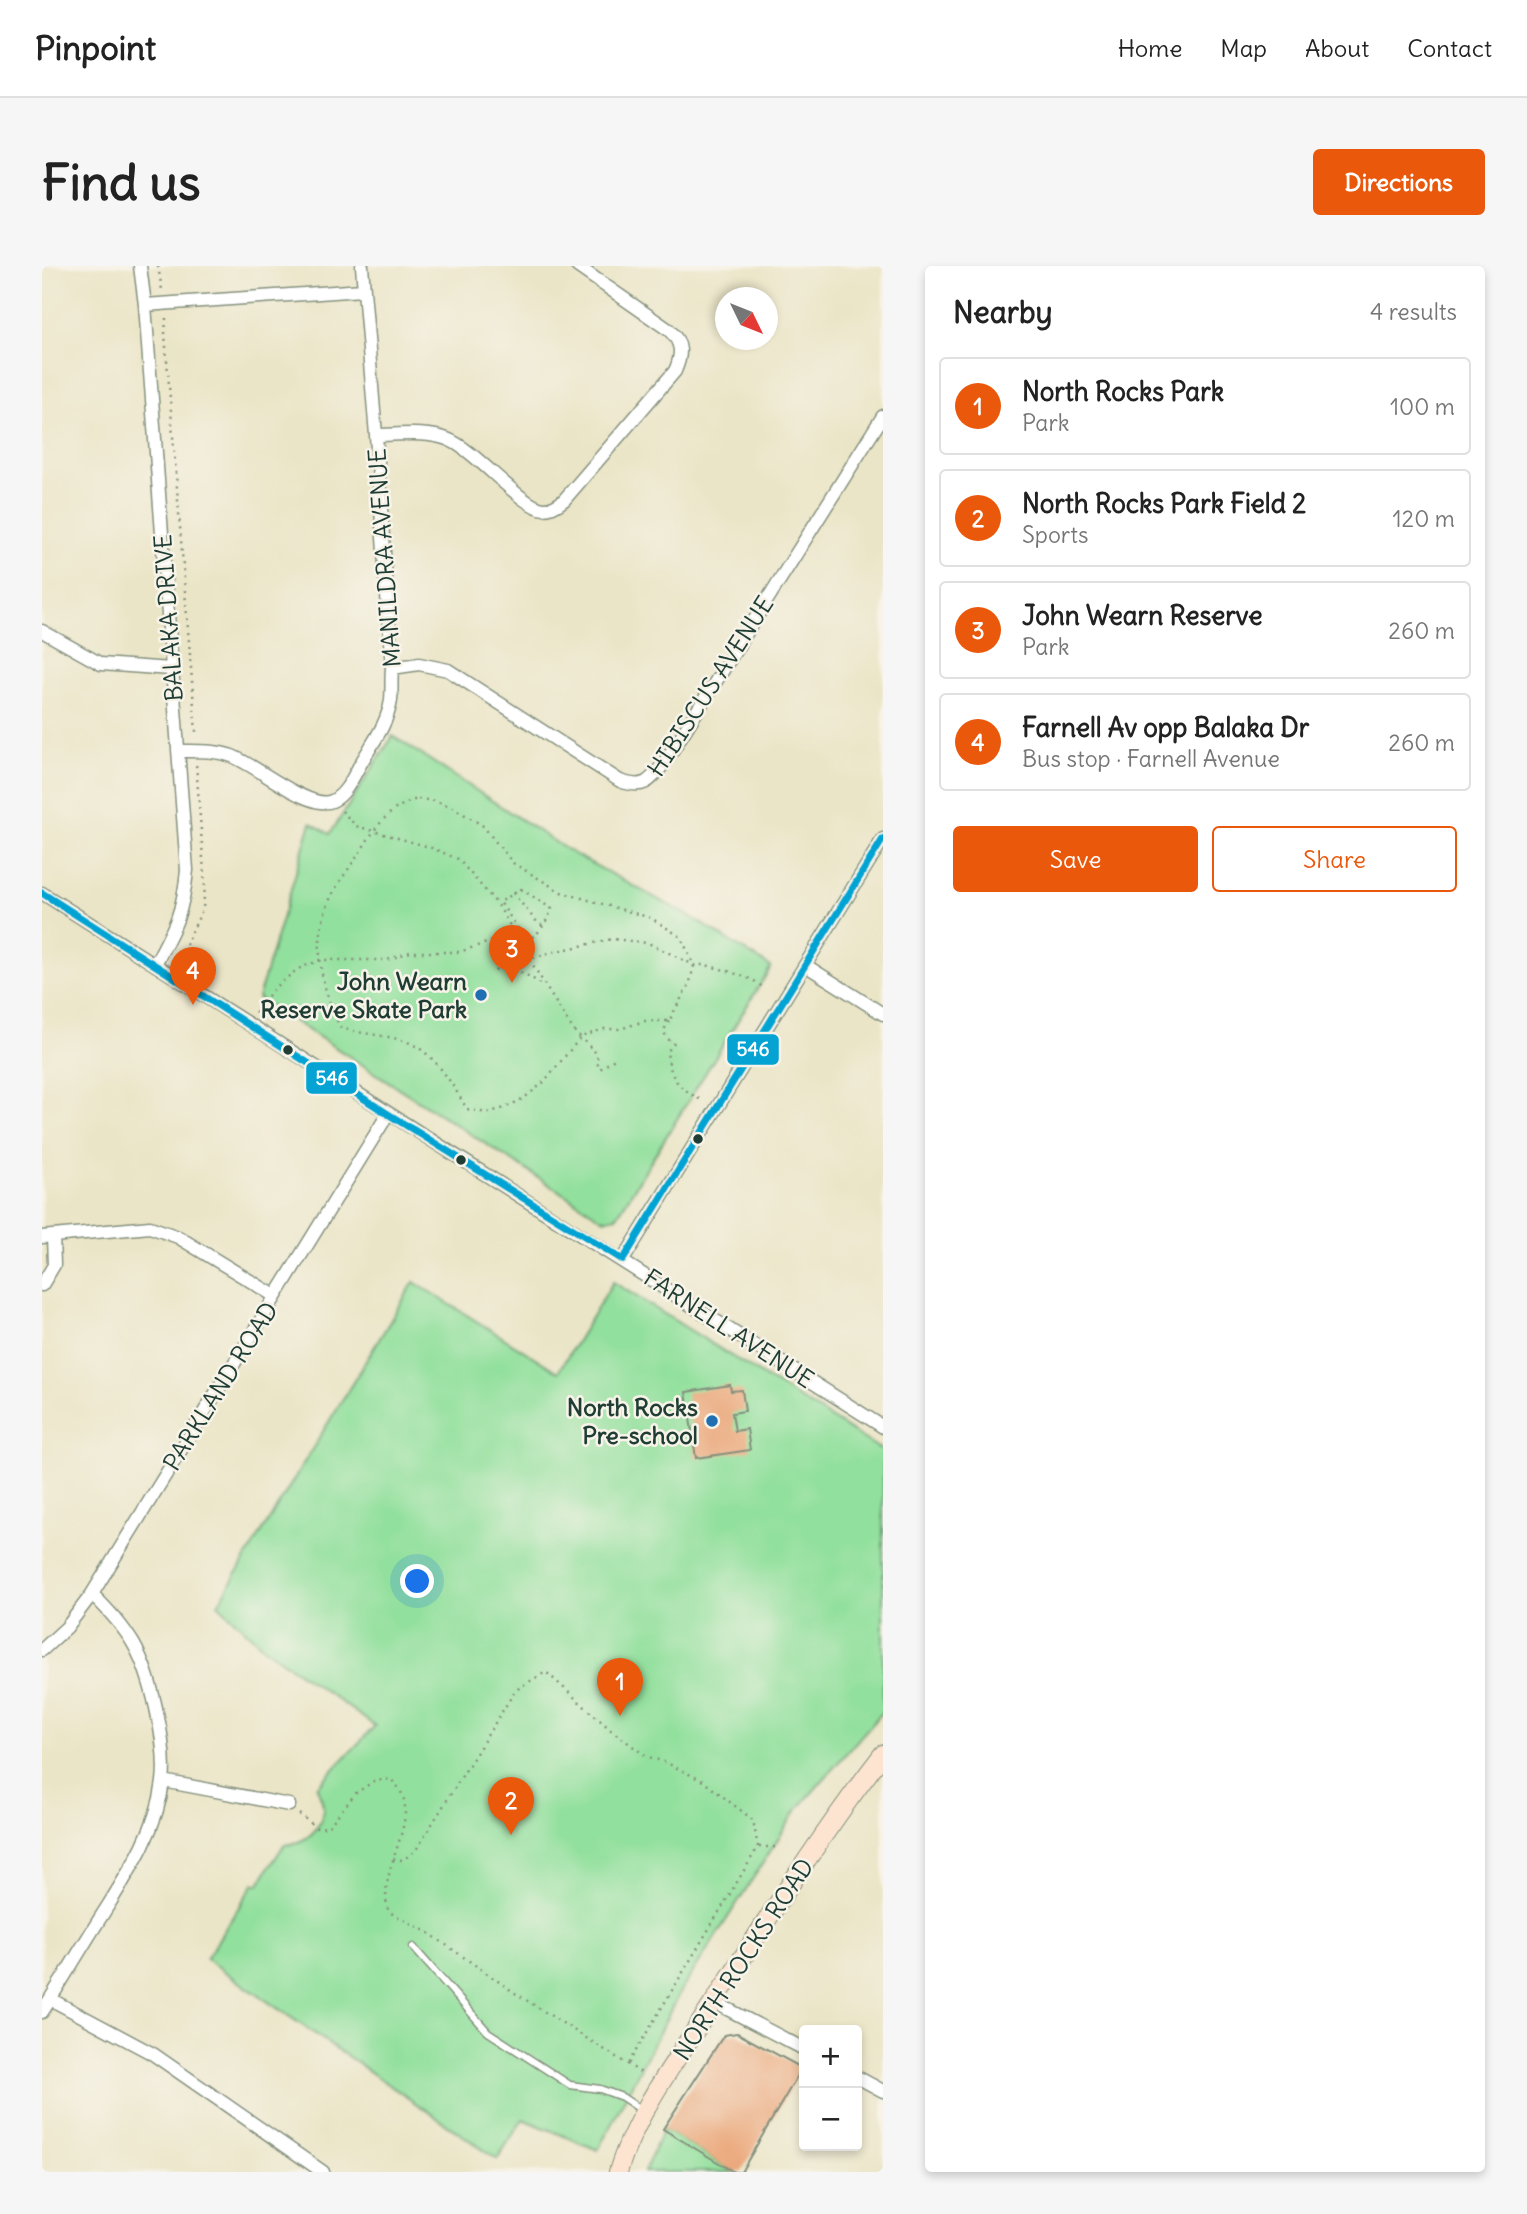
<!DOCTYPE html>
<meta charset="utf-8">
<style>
body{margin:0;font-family:Delius,sans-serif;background:#f6f6f6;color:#222}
.controls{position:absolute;right:21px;bottom:21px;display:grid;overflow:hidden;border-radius:7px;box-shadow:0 4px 10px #0003}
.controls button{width:63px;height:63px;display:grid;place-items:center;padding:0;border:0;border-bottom:2px solid #e0e0e0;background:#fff;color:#222;font:35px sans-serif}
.compass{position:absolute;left:673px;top:21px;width:63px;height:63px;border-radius:50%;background:#fff;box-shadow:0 4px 10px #0003;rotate:133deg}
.you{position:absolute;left:376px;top:1316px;width:24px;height:24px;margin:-18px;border:5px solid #fff;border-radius:50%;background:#1a73e8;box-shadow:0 0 0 10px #1a73e833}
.badge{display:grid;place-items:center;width:46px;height:46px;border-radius:50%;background:#ea580c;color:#fff;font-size:23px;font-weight:700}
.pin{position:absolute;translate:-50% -58px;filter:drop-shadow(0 2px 4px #0008)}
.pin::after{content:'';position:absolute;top:37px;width:24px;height:21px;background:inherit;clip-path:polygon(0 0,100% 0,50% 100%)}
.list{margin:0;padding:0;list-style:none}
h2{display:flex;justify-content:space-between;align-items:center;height:91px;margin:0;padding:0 28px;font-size:30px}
h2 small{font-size:23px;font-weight:400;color:#767676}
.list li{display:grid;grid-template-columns:46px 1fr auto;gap:21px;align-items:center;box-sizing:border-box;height:98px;margin:0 14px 14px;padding:0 14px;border:2px solid #e0e0e0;border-radius:7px}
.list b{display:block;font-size:26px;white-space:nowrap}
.list p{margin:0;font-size:23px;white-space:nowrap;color:#767676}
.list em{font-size:23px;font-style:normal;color:#767676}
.actions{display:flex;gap:14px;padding:21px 28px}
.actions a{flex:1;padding:16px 0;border:2px solid #ea580c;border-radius:7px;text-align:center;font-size:24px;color:#ea580c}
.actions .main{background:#ea580c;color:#fff}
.map{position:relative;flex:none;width:841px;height:1906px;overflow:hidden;border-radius:7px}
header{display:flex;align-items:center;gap:42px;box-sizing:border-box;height:98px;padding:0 35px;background:#fff;border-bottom:2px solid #e0e0e0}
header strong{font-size:33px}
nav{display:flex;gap:38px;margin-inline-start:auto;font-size:24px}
.intro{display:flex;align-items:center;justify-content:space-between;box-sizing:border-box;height:168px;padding:0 42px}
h1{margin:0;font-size:49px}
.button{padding:18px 32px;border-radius:7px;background:#ea580c;color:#fff;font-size:24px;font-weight:700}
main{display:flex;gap:42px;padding:0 42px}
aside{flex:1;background:#fff;border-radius:7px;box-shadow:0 4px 10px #0003}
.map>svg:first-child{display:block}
.green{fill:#92e09d;stroke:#588e68;stroke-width:2}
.building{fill:#eba97d}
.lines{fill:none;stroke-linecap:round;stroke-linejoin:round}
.lane-casing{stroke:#85917e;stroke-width:9}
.street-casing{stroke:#85917e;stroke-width:15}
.secondary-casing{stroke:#85917e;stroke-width:20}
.path{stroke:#85917e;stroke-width:2.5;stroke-dasharray:2 5;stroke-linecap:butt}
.lane{stroke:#fff;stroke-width:6}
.street{stroke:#fff;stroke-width:12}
.secondary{stroke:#fde4d1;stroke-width:18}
.bus-1-casing{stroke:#f7f3e8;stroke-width:12}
.bus-1{stroke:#05a3d3;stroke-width:7}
.poi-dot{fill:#1f6fb2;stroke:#f7f3e8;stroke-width:2.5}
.bus-dot{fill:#1f3d34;stroke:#f7f3e8;stroke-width:2.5}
.labels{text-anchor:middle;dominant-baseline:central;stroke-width:5;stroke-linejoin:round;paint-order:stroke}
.street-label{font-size:24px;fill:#1f3d34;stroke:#f7f3e8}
.poi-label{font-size:24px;font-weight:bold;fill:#1f3d34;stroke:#f7f3e8;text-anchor:end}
.line-badge{stroke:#f7f3e8;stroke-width:2.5}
.badge-label{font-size:19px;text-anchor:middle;font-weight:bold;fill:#fff}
</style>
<header>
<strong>Pinpoint</strong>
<nav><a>Home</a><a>Map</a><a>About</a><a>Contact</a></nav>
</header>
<div class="intro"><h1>Find us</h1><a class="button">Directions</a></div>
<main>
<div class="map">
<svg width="841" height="1906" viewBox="0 0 841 1906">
<rect width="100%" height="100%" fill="#f7f3e8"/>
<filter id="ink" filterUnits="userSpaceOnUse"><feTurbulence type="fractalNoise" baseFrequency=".0143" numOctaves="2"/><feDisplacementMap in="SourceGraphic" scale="14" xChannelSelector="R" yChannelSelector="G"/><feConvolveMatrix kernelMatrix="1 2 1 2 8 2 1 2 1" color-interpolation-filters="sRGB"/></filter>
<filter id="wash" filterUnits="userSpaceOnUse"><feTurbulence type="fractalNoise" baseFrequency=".00686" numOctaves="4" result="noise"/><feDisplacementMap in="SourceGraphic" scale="28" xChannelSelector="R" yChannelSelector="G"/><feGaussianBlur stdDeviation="1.57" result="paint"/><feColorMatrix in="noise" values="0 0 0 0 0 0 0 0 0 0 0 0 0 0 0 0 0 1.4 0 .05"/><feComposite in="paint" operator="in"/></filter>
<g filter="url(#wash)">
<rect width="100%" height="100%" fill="#ebe5c7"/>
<path class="green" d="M351,470L530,587L651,652L729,701L575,950L561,953L216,732L269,557L288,568Z
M372,1016L516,1106L571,1016L841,1185V1445L754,1545L637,1728L556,1884L481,1853L455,1893L164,1693L212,1617L216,1619L242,1579C263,1577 279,1566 281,1543C282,1536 277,1528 275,1521L333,1460L224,1384L176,1338Z
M621,1863L692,1906H602Z"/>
<g id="blocks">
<path class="building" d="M688,1119L689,1125L700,1124L703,1145L690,1147L693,1165L705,1163L708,1184L654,1192L644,1126Z
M695,1767L760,1802L699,1906H692L621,1863L682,1769Z"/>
</g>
</g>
<g filter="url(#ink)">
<use href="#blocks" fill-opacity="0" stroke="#85917e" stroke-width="2"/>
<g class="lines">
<defs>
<path id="lane" d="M371,1681L446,1766L528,1819L558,1823L580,1831L601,1845"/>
<path id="street" d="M98,0L103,39L145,604C141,647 133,661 113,698
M103,39L321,24
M334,169C356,169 384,165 405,173C433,183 480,242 502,243C510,243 516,239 522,234L633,105C640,89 641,77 627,64L535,0
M0,365L59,398L129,403
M350,402L377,398L406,404L578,515C603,524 608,515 623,496L841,150
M136,485C153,485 173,484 190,490C214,499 268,545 290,535C304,529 312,509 319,497C330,478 346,457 349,434C350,423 349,412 350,402L334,169L320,0
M0,627L841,1161
M763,699L841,748
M0,971L108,961L136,971L233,1030
M581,994L841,573
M0,1019L12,999L11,970
M0,1384L25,1361L50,1328L346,848
M121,1515L247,1539
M8,1733L111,1788L281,1906
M672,1736L762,1783
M0,1746C21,1713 41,1679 62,1646C87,1606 115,1564 121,1516C124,1492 119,1464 114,1442C102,1388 89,1366 50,1328
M815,1811L841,1825"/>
<path id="secondary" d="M576,1906C593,1848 637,1790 670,1739C725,1654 779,1568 841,1488"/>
</defs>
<use href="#lane" class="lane-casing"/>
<use href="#street" class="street-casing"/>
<use href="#secondary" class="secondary-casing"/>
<path class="path" d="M116,0L120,24
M124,52L123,68L154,466L152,470
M376,533L393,535L410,541L440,559L471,597L519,626L609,652L639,671L652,699L648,716L627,755H602L578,763H562L539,771L500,818L482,832L463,842L444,847L425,843C410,818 392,785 363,775C341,768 319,769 298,761C278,720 269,674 289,631C297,615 309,600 318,586C335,560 346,541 376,533Z
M300,545L314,560L387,581L416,593L456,639L507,726L532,765L555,788L556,801L558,803L574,792
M479,623L510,643C504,655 500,666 487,673L481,670L458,636Z
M471,627L493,654L501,660
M135,686L140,687L161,642L163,620L154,497
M466,700L490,712L502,721
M453,705L455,701L466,700L507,687L570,673L606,677L652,699H664L686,705L711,714L722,722
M213,747L233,721L256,703L278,694H345L368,686H417L478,666
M627,755L622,764L624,772L632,777L625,786C629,815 636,821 661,835
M257,1548L275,1562L286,1561L314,1527L332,1515L349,1513C352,1517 357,1521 359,1526C376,1559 333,1609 347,1646L387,1667L473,1727L601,1808
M717,1581H738
M351,1593L361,1594L374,1584L471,1428L478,1421L504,1406L569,1464L604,1490L625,1497L661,1515L711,1554L716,1581L586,1798"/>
<use href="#lane" class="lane"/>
<use href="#street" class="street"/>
<use href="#secondary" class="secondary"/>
<defs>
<path id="bus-1" d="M0,627L346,848L581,994
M581,994L841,573"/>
</defs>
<use href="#bus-1" class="bus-1-casing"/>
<use href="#bus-1" class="bus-1"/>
</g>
</g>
<g class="poi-dot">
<circle cx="439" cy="729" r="7"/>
<circle cx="670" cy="1155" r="7"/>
</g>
<g class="bus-dot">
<circle cx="246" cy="784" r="6"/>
<circle cx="656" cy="873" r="6"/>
<circle cx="419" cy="894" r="6"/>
</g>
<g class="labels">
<g class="street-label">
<text transform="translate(342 292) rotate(-94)">MANILDRA AVENUE</text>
<text transform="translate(126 352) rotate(-94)">BALAKA DRIVE</text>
<text transform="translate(668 420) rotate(-57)">HIBISCUS AVENUE</text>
<text transform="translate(687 1062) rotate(33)">FARNELL AVENUE</text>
<text transform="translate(178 1120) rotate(-58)">PARKLAND ROAD</text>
<text transform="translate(701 1693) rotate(-57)">NORTH ROCKS ROAD</text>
</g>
<g class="poi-label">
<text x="425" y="715">John Wearn<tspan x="425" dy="28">Reserve Skate Park</tspan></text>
<text x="656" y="1141">North Rocks<tspan x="656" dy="28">Pre-school</tspan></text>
</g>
</g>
<g class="line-badge">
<rect x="684" y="767" width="54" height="33" rx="7" fill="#05a3d3"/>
<rect x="263" y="795" width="53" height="34" rx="7" fill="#05a3d3"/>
</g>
<g class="badge-label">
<text x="711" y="790">546</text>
<text x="290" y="819">546</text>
</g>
</svg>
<div class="controls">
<button>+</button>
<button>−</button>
</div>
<svg class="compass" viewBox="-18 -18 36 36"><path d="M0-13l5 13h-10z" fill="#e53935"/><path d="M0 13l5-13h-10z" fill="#767676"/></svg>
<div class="you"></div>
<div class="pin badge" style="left:578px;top:1450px">1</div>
<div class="pin badge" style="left:469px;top:1569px">2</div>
<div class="pin badge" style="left:470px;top:717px">3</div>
<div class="pin badge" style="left:151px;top:739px">4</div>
</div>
<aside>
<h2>Nearby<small>4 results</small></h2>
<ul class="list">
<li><span class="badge">1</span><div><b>North Rocks Park</b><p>Park</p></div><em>100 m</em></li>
<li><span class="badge">2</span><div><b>North Rocks Park Field 2</b><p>Sports</p></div><em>120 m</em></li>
<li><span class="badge">3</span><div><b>John Wearn Reserve</b><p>Park</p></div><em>260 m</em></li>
<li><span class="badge">4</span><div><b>Farnell Av opp Balaka Dr</b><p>Bus stop · Farnell Avenue</p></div><em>260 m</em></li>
</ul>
<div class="actions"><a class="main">Save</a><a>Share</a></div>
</aside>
</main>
